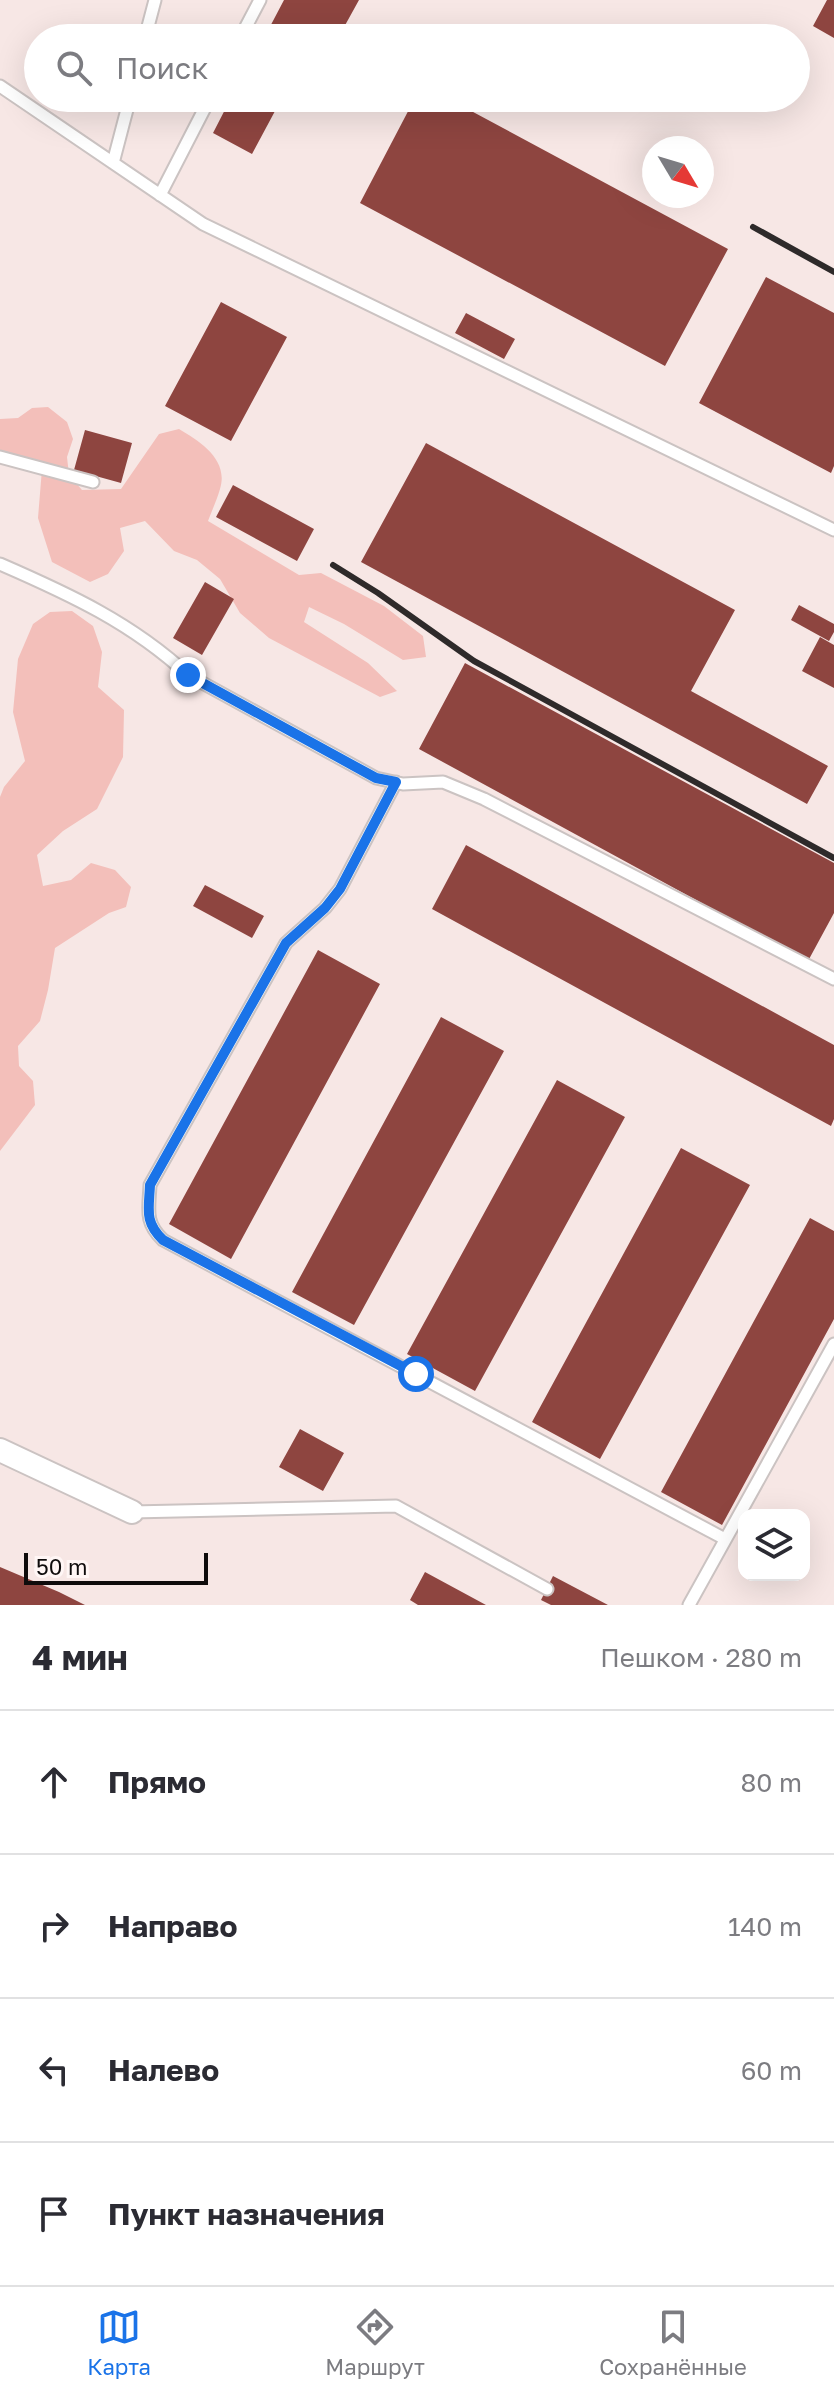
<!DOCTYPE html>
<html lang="ru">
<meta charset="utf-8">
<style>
body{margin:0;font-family:"Golos Text",sans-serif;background:#f2f2f3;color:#2b2b33}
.controls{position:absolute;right:24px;bottom:24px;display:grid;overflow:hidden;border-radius:16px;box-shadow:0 8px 32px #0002}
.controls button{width:72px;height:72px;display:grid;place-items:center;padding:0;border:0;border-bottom:2px solid #e1e1e2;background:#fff;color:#2b2b33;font:40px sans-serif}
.compass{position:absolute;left:642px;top:136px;width:72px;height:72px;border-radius:50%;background:#fff;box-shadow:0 8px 32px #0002;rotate:128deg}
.scale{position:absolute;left:24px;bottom:20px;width:184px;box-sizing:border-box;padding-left:8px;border:4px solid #0f0c0c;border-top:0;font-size:22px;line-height:28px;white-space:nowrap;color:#0f0c0c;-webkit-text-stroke:6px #fff6f5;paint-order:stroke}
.stop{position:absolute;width:24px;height:24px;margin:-18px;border:6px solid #1a73e8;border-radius:50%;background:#fff}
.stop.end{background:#1a73e8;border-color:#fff;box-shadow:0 2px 8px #0008}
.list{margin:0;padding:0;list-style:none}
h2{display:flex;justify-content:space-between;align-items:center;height:104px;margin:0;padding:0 32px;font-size:34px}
h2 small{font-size:26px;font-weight:400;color:#7c7c81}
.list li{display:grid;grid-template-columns:52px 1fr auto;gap:24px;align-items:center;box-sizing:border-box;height:144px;padding:0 32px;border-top:2px solid #e1e1e2}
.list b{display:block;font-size:30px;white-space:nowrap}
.list em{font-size:26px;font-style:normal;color:#7c7c81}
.icon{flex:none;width:44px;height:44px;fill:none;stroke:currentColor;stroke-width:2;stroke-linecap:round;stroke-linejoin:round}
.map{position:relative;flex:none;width:834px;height:1605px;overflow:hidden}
.search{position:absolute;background:#fff;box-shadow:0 8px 32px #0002;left:24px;right:24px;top:24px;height:88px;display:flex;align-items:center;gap:20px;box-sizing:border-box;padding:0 28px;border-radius:44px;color:#7c7c81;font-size:30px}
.sheet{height:680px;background:#fff}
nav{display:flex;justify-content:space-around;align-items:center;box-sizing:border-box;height:112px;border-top:2px solid #e1e1e2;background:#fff;font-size:22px;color:#7c7c81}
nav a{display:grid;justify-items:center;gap:4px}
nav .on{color:#1a73e8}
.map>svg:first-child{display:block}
.built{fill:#f7e7e5;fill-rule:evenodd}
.green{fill:#f3bfba}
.building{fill:#8e4540}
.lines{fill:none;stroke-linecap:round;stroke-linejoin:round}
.service-casing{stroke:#cbc3c2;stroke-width:15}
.minor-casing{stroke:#cbc3c2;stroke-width:26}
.service{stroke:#fff;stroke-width:11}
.minor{stroke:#fff;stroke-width:22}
.rail{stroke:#2e2a2a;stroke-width:6}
.route{stroke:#1a73e8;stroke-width:10}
</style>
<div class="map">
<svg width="834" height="1605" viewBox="0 0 834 1605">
<rect width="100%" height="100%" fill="#fff6f5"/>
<path class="built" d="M0,0H834V1605H0ZM38,38H796V98H38ZM654,148H702V196H654ZM744,1515H804V1575H744Z"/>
<path class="green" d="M48,407L67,422L73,439L67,457L69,475L82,490L121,489L159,434L179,429C201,442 229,460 220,489C217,500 212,510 208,521L299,575L321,573L384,606L423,636L426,657L403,660L344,624L309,607L304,622L368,663L397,691L380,697L269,638L240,613L220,579L197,560L174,551L145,521L120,528L124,551L108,574L90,582L52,562L38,518L42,469L0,452V419L18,418L32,408Z
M72,611L93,626L102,652L98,687L124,710L123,757L97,809L63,831L37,855L43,886L71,880L91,863L115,870L131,887L126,907L109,913L55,948L48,990L40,1021L18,1046L19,1066L33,1081L35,1105L0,1151V797L4,787L25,761L13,712L18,659L33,624L50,612Z"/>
<path class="building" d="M284,0H359L338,38H264Z
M827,0H834V38L813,26Z
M231,98H282L252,154L213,133Z
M415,98H447L728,249L665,366L360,203Z
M766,277L834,313V466L831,473L699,403Z
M221,302L287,337L231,441L165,406Z
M466,313L515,339L504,359L455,333Z
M85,430L132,443L121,483L74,470Z
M426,443L735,610L691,691L828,766L807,804L361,562Z
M233,485L314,529L297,561L216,517Z
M205,582L234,599L202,655L173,638Z
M799,605L834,624V632L829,641L791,620Z
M820,637L834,645V688L802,671Z
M465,663L834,863V913L808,961L419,749Z
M466,845L834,1045V1119L831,1126L432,909Z
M205,885L264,916L252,938L193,906Z
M318,950L380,984L231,1259L169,1224Z
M441,1017L504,1051L354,1325L292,1292Z
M557,1080L625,1117L475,1391L407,1354Z
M681,1148L750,1185L600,1459L532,1422Z
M810,1218L834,1231V1319L722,1525L661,1492Z
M300,1429L344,1453L323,1491L279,1467Z
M0,1567L59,1592L85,1605H0Z
M425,1572L486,1605H418L410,1600Z
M553,1576L608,1605H551L541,1600Z"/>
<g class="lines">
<defs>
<path id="service" d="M145,38L155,0
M240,38L260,0
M0,86L203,224L834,530
M113,163L130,98
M160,195L210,98
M0,457L93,482
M0,564C69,594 132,623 188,675L376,778L403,784L443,782L484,799L834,979
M396,782L340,889L325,908L286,943L150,1185C149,1209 144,1222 163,1240L725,1539
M132,1512L396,1506L547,1589
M689,1605L834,1344"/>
<path id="minor" d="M0,1450L132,1512"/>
</defs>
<use href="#service" class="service-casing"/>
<use href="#minor" class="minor-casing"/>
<use href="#service" class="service"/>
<use href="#minor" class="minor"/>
<path class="rail" d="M753,227L834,272
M333,565L378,593L474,661L834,858"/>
</g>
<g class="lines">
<path class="route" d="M188,675L376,778L396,782L340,889L325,908L286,943L150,1185C149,1209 144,1222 163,1240L416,1374"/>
</g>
</svg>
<div class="controls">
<button><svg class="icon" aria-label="layers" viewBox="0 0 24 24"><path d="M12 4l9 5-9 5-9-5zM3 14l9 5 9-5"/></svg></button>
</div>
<svg class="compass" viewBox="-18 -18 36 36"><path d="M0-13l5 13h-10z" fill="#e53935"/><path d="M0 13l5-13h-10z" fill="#7c7c81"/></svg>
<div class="scale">50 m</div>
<div class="stop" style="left:416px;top:1374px"></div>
<div class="stop end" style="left:188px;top:675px"></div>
<div class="search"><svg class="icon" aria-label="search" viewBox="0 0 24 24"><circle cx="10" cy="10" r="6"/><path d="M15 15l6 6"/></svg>Поиск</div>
</div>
<section class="sheet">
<h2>4 мин<small>Пешком · 280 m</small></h2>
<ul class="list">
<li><svg class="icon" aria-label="ahead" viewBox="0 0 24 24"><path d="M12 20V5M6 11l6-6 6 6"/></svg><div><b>Прямо</b></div><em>80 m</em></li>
<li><svg class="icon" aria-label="right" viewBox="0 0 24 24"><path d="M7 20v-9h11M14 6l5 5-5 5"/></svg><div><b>Направо</b></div><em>140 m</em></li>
<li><svg class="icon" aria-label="left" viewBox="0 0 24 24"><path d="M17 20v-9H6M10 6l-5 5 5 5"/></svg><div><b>Налево</b></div><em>60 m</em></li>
<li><svg class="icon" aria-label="arrive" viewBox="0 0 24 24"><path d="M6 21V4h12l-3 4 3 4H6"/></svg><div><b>Пункт назначения</b></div></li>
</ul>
</section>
<nav>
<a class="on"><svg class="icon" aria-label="map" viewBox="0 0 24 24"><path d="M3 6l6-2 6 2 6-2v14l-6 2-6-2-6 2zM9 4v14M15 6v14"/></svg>Карта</a>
<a><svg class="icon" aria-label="directions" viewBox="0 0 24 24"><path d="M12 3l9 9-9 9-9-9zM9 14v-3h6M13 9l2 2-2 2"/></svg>Маршрут</a>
<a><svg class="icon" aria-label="saved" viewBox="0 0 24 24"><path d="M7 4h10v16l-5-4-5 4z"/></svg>Сохранённые</a>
</nav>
